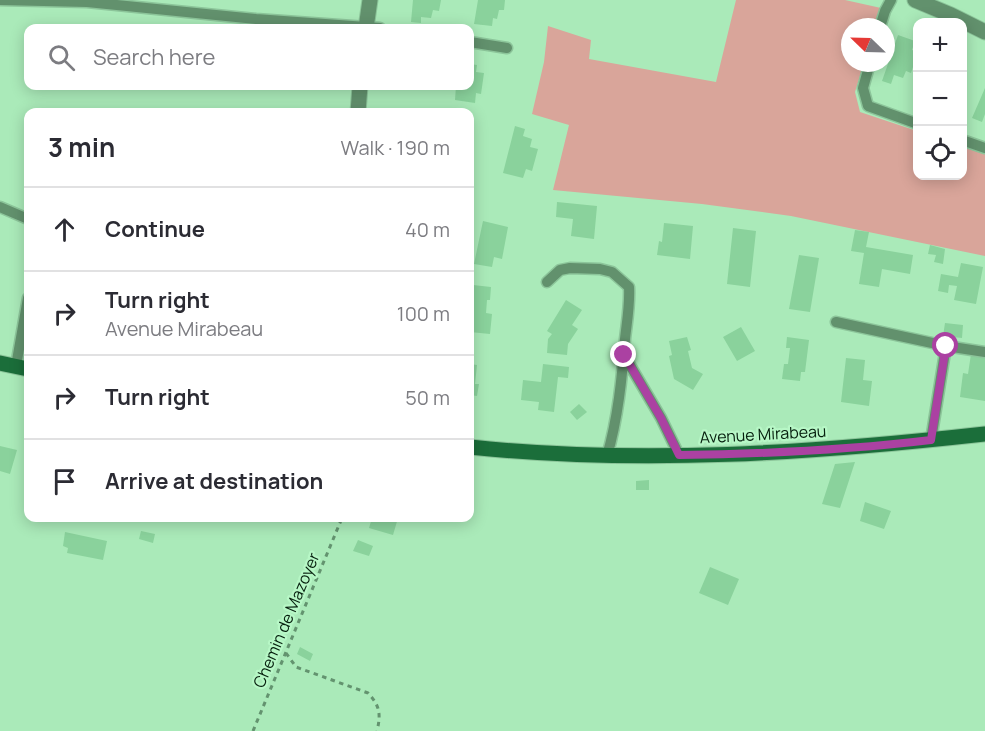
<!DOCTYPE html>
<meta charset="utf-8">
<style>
body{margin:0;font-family:Manrope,sans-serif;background:#f2f2f3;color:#2b2b33}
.controls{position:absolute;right:18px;top:18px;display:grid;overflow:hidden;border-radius:12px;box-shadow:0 3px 15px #0003}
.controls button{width:54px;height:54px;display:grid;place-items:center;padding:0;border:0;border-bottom:2px solid #e1e1e2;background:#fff;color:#2b2b33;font:30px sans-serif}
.compass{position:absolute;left:841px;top:18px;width:54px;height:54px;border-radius:50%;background:#fff;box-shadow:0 3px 15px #0003;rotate:293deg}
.stop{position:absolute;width:18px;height:18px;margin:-14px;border:4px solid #ab41a2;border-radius:50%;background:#fff}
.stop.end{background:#ab41a2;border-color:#fff;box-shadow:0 2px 6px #0008}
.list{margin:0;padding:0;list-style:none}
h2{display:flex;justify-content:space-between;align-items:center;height:78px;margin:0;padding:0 24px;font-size:26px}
h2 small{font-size:20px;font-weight:400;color:#7c7c81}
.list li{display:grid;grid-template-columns:39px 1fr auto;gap:18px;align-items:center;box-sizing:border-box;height:84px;padding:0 24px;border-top:2px solid #e1e1e2}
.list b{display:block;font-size:22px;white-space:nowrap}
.list p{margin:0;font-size:20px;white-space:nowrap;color:#7c7c81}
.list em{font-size:20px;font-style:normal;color:#7c7c81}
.icon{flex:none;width:33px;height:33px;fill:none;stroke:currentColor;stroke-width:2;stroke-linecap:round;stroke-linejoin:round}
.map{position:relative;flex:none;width:985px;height:731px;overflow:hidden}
.search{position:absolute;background:#fff;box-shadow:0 3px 15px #0003;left:24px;top:24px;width:450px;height:66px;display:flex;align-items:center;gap:15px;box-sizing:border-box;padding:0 21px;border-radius:12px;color:#7c7c81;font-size:22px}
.panel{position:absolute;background:#fff;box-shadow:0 3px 15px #0003;left:24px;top:108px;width:450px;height:414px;border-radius:12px}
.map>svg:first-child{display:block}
.green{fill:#d9a59a}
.building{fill:#8ad29c}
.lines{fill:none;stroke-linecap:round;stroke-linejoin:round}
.service-casing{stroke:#8cc59a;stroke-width:13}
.minor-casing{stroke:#8cc59a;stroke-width:17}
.secondary-casing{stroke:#8cc59a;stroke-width:17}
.path{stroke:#63936f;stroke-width:3;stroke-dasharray:4.5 4.5;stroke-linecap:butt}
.service{stroke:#62916d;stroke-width:10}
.minor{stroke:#62916d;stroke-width:15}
.secondary{stroke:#1b6e3a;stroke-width:15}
.route{stroke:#ab41a2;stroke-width:8}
.labels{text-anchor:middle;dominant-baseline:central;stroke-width:4.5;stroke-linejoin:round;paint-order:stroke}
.street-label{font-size:16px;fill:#061f0e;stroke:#b7f7c6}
</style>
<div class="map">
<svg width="985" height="731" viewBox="0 0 985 731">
<rect width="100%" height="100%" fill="#aaeab9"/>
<path class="green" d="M736,0H845L881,8L875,27H850V63H864L855,92L860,112L917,131L918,176H962L963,146L985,153V256L791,216L702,204L553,190L569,125L532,114L544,62L548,26L591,40L589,59L716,82Z"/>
<path class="building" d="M413,0H441L439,11L433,10L431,18L421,17V23L411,22Z
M478,0H505L504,10H499L497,19L493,18L492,26L474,24Z
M898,35L915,41L912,50L918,52L911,73L906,71L903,78L894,75L891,84L882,81Z
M470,64L477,65L476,72L484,73L481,94L476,93L475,103L455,100L456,86H470Z
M985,88V114L982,122L972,118Z
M515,126L525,129L523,136L532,139L530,147L538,149L532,171L526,169L523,178L503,173Z
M557,202L597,206L594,239L571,236L573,219L556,217Z
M483,221L508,227L502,259L494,257L492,267L474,264Z
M664,223L693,226L690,259L657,255L659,241L662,242Z
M733,228L756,231L750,287L727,284Z
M855,230L869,232L866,247L913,255L910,274L882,269L879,287L859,284L864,253L851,251Z
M930,245L945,249L943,264L934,262L936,255L928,254Z
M799,255L819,258L810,312L789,309Z
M961,263L983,267L976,304L954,300L957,286L949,285L948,293L938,291L941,274L958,277Z
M473,285L491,287L490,300H487L486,313L492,314L490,334L470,332V298H471Z
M566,300L582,310L572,325L578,329L568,344L567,355L547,353L548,339L552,334L547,331Z
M945,323L963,325L962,338L943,336Z
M741,327L755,351L737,361L723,337Z
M687,337L691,350L688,351L692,368L703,374L693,390L674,379L669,356L672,355L669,341Z
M787,337L809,340L805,372H801L800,381L782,379L784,364H788L790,348H786Z
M971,354L985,356V401L960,397L963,373L968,374Z
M846,358L865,360L863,380L872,381L869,406L841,402Z
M470,364L477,365L475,384H479L477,396L470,395Z
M543,364L569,367L568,378L558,377L554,412L538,410L539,402L521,400L523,380L541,382Z
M579,404L587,412L577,420L570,412Z
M0,446L17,450L10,474L0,471Z
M855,462L840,508L822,504L835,464Z
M649,480V490H636V481Z
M865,502L891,511L884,529L860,521Z
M372,518H398L393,535L369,528Z
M141,531L155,534L153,543L139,539Z
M65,532L107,541L103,560L67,553L68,548L63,546Z
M358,540L373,546L369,556L353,551Z
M710,567L739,579L728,605L699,593Z
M300,647L313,654L310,661L297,654Z"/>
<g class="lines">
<defs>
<path id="service" d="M0,0L87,2L256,19L380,28
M880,27L885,11L891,0
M470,42L507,48
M870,63L863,88L868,106L918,124
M962,140L985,148
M0,207L28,219
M547,282L560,270L570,268L600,269L612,272L629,287C630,305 627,321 625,339C622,378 618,418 607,456
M836,322L946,346L931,440
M946,346L985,352
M624,355L661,418L679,455
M16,366L28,298"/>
<path id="minor" d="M915,0L951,15L985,32
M366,28L370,0
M358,112L360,86"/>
<path id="secondary" d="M0,363L28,369
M470,447C641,465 814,453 985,434"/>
</defs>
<use href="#service" class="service-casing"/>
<use href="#minor" class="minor-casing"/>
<use href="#secondary" class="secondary-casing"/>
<path class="path" d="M286,653L296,667L368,693C380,706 381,714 377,731
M253,731L342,518"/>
<use href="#service" class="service"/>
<use href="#minor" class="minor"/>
<use href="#secondary" class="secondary"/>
</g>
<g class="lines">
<path class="route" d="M624,355L661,418L679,455C763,454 847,450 931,440L946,346"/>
</g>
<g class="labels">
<g class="street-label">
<text transform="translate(763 434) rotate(-3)">Avenue Mirabeau</text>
<text transform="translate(286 620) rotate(-67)">Chemin de Mazoyer</text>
</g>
</g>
</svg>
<div class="controls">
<button>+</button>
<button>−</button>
<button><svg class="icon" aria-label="locate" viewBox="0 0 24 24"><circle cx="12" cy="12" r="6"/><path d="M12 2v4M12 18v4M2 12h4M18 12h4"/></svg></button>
</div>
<svg class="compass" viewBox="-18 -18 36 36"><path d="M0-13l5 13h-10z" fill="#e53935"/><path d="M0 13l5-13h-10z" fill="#7c7c81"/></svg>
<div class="stop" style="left:946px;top:346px"></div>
<div class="stop end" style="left:624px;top:355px"></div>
<div class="search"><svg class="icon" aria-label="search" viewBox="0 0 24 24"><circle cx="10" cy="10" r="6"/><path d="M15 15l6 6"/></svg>Search here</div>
<section class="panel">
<h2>3 min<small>Walk · 190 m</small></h2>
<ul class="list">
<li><svg class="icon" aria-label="ahead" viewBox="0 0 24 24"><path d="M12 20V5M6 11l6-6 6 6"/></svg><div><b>Continue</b></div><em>40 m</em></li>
<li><svg class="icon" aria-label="right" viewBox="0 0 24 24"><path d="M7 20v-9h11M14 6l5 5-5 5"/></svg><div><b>Turn right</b><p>Avenue Mirabeau</p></div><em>100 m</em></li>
<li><svg class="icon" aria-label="right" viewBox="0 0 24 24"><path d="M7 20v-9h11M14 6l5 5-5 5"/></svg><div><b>Turn right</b></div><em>50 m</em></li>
<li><svg class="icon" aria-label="arrive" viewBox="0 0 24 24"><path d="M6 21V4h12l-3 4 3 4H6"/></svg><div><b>Arrive at destination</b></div></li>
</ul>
</section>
</div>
